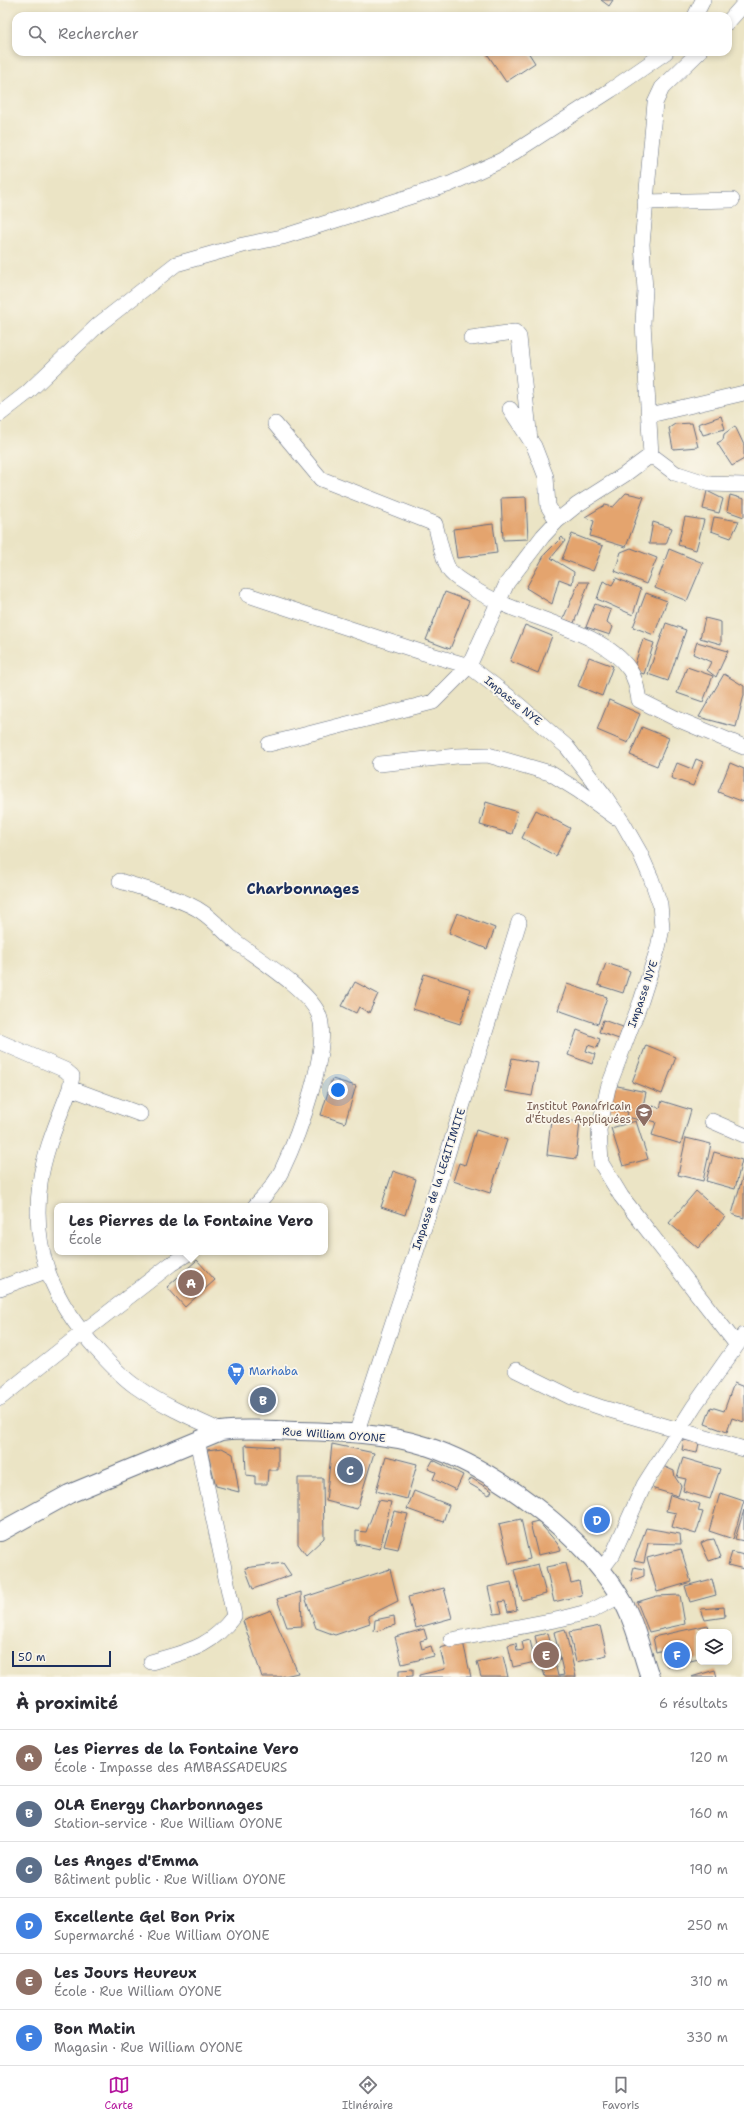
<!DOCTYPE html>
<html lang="fr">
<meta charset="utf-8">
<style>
body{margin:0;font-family:"Shantell Sans",sans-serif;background:#f7f7f7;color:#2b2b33}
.controls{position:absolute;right:12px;bottom:12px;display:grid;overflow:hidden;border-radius:8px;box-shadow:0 2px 6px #0003}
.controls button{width:36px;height:36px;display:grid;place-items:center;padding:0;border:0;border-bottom:1px solid #e1e1e2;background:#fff;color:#2b2b33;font:20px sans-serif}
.scale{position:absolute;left:12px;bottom:10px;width:99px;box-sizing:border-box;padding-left:4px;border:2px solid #1b2f5e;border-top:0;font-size:11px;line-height:14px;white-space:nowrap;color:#1b2f5e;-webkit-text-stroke:3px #fbf7ec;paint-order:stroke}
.you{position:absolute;left:338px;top:1090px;width:14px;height:14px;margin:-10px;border:3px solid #fff;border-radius:50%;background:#1a73e8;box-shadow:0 0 0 6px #1a73e833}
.badge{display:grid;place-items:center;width:26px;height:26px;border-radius:50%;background:#b5179e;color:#fff;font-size:13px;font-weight:700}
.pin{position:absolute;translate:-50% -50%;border:2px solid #fff;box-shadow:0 1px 4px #0006}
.popup{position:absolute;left:54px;top:1203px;width:274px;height:52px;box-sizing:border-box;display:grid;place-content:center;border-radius:8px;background:#fff;filter:drop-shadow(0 1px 3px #0005);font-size:13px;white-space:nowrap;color:#7c7c81}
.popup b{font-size:15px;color:#2b2b33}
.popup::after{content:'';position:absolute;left:50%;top:100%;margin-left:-8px;border:8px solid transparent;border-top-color:#fff}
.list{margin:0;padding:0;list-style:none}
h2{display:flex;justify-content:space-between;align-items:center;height:52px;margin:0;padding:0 16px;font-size:17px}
h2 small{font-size:13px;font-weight:400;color:#7c7c81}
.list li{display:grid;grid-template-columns:26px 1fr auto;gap:12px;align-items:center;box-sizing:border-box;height:56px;padding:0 16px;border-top:1px solid #e1e1e2}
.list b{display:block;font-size:15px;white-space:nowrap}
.list p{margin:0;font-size:13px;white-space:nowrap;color:#7c7c81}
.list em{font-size:13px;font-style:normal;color:#7c7c81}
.icon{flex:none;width:22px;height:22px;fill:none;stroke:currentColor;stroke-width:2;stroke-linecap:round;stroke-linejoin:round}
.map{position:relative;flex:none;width:744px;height:1677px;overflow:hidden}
.search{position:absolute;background:#fff;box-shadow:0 2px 6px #0003;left:12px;right:12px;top:12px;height:44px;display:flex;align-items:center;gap:10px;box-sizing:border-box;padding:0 14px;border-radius:12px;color:#7c7c81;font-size:15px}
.sheet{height:388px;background:#fff}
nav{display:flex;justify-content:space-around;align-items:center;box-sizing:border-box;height:56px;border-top:1px solid #e1e1e2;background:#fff;font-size:11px;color:#7c7c81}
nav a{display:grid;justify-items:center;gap:2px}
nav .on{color:#b5179e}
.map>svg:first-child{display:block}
.building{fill:#e4a46e}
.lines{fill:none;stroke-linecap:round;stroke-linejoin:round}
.minor-casing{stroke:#646e82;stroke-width:16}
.tertiary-casing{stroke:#646e82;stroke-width:20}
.minor{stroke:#fff;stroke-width:15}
.tertiary{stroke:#fff;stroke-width:18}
.labels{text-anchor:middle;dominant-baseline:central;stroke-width:3.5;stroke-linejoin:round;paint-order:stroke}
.street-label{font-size:11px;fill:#1b2f5e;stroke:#fbf7ec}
.education-label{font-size:11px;fill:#785e54;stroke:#fbf7ec;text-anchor:end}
.shop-label{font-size:11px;fill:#366cbe;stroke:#fbf7ec;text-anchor:start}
.district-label{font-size:15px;font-weight:bold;fill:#1b2f5e;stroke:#fbf7ec}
</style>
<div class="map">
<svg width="744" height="1677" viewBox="0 0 744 1677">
<rect width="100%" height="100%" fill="#fbf7ec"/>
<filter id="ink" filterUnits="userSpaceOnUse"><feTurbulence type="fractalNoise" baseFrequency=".025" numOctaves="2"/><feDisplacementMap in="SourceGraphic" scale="8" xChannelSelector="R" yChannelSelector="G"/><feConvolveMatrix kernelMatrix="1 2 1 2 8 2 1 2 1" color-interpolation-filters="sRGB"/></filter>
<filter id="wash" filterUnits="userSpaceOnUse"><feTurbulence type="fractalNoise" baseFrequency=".012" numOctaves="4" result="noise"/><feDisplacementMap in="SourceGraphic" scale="16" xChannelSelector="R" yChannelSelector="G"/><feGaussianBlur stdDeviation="0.9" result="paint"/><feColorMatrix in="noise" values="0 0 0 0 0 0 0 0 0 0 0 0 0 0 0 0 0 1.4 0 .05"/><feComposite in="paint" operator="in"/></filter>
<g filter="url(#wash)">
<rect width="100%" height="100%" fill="#ebe4c5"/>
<g id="blocks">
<path class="building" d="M601,0H613L609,6Z
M486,52H528L535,63L506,82Z
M721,416L725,429L703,435L698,424Z
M692,423L698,447L673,449L669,428L675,424Z
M735,426L744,445V459L732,466L717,443L723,440L724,434Z
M707,491L723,499L719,513L703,509Z
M626,493L644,497L626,547L590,536L594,521L585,517L605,505L613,507Z
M730,495L744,499V517L727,511Z
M526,497L528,539L503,540L501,498Z
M685,517L704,520L696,550L678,545Z
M714,517L739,521L731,538L711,531Z
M653,522L672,528L666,544H649Z
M493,524L497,553L457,558L453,529Z
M572,534L603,546L593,571L562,559Z
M562,537L565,541L551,558L574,572L572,584L559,579L552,604L526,588L545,554Z
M631,548L657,558L646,584L615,571L621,552Z
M669,549L703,563L687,601L655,588Z
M616,578L641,589L633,615L597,599L603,581L612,585Z
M579,582H589L574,623L563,619Z
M445,592L469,601L450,649L426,640Z
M646,593L667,601L654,635L633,627Z
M595,604L611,610L607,622L613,627L610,635L586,627Z
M705,618L721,622V644L700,638Z
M666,623L686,630L668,681L648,674Z
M525,625L552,636L538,673L510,661Z
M643,639L654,643L644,674L633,670Z
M697,642L728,651L716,677L707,670L711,662L693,654Z
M589,657L613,666L602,696L578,686Z
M687,667L713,676L703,702L677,693Z
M724,674L744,686V695L736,727L699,717Z
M609,700L640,714L628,743L597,730Z
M642,727L669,738L657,766L630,755Z
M696,759L703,762L693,786L671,778L677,763L692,769Z
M730,763L744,769V802L718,792Z
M486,802L518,812L512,834L480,825Z
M536,810L570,828L556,856L522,838Z
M457,913L495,928L487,949L449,933Z
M606,963L630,971L623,993L598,985Z
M424,974L471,989L460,1024L413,1009Z
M355,982L378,994L369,1013L359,1007L356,1013L342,1006Z
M567,984L607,997L598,1024L558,1010Z
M603,1020L623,1027L619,1039L599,1032Z
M577,1030L600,1039L597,1048L588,1045L586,1051L595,1054L592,1064L568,1055Z
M646,1045L676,1057L662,1094L632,1082Z
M512,1058L538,1063L532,1096L505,1091Z
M332,1079L356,1086L345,1123L321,1115Z
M613,1085L646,1092L640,1120L627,1117L628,1112L608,1108Z
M662,1101L691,1110L681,1144L652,1135L656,1122L649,1120L653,1106L660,1108Z
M551,1119L580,1122L576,1159L547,1155Z
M636,1121L648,1159L623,1166L611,1128Z
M476,1130L507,1140L490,1193L453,1181L459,1163L465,1165Z
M686,1138L711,1144L703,1181L678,1175Z
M714,1152L742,1160L735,1189L706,1181Z
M393,1171L416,1179L405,1215L381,1207Z
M744,1172V1218L732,1214Z
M696,1191L725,1217L698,1248L669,1223Z
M197,1260L215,1280L185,1307L167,1287Z
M734,1383L744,1387V1422L732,1418L727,1432L705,1424L711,1407L724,1411Z
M684,1440L699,1443L697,1453L682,1450Z
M332,1444L374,1453L357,1509L326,1501Z
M245,1445L278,1447V1470H268L267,1484H255V1476L246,1475Z
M222,1448L233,1454L239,1492L216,1486L207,1450Z
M386,1456L417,1464L407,1499L376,1491Z
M683,1458L720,1469L710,1499L683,1491L686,1479L677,1477Z
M433,1460L463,1475L456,1490L433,1479L436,1472L428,1469Z
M663,1466L674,1471L675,1477L681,1486L678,1496L651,1488Z
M298,1478H323L324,1538L306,1555L298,1544Z
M471,1478L492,1491L489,1495L468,1483Z
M414,1491L449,1505L443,1522L407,1509Z
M720,1493L744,1501L733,1539L709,1531Z
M670,1495L700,1504L698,1511L703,1512L696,1534L672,1527L676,1513L666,1511Z
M378,1500L391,1502L380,1549L356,1544V1531L366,1532Z
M744,1510V1541L735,1539Z
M394,1511L408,1514L398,1549L384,1546Z
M521,1519L530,1559L509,1564L499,1524Z
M538,1521L557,1543L561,1550L538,1555L530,1523Z
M646,1528L680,1534L681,1544L648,1543L644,1563L634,1561Z
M714,1539L721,1557L709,1561L701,1543L707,1540Z
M681,1549L691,1582L657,1592L647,1558Z
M732,1552L744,1555V1569L728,1565Z
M283,1563L291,1575L253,1589L245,1568Z
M566,1563L571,1583L579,1581L582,1595L554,1602L546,1567Z
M538,1564L546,1594L522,1600L514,1570Z
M634,1567L644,1569V1576L631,1581Z
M390,1569L398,1601L368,1616L370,1623L335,1635L316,1628L305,1597Z
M712,1579L716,1595L690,1602L685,1586Z
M511,1582L517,1610L508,1612L505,1601L499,1602L502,1613L494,1614L488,1587Z
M444,1588L452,1618L416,1628L408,1597Z
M301,1592L302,1626L287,1627L277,1599Z
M680,1595L685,1624L649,1632L637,1602L657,1596Z
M724,1607L725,1617L705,1620L701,1609Z
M271,1610L298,1673L280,1677H262L243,1621Z
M394,1616L395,1625L374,1632L375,1620Z
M708,1625L710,1632H699V1659L667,1666L663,1650L656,1652L653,1637Z
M600,1626L607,1655L576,1662L569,1632Z
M424,1629L427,1639L420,1641L422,1649L431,1646L434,1656L402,1664L395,1637Z
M565,1629L576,1677H545L535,1636L548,1633L558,1676L564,1675L554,1632Z
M530,1640L535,1662L513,1667L508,1645L516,1643L517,1651L524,1650L522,1642Z
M463,1642L471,1677H419V1675L445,1669L440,1648Z
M503,1656L508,1677H481L477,1662Z
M413,1669V1676L399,1677V1670Z
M715,1670L717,1677H691Z"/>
</g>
</g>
<g filter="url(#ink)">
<use href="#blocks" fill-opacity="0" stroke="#646e82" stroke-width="1"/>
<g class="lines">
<defs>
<path id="minor" d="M695,16L703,0
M728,22L744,4
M645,202L732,200
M471,338L515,332L519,337L530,440
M510,409L534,446L546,477L548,506L557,521
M0,414L27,393L98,325L176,264L243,245L282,237L450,184L502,160L611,90L666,52
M650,415L744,393
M275,424L321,479L435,524C439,538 442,557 449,570C453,577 465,583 471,587C515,618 600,627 629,669C636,678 637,690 639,700L675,718L744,747
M651,455L675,473L709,484L744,485
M248,595L421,652L469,666L512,699L567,747L604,795L623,823L640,853L651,878L660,904L662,928L658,948L641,1001L608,1088L599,1130L601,1163L621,1196L737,1345
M269,744L433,702L469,666L507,583L543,536L557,521L577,505L624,475L651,455L643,323L645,290L642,244L655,103L662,88L699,52
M379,764L457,756L488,755L550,773L579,791L615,817
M120,881C141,888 184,899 202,912C214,920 224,932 236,942C257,958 307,989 318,1013C333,1044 297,1139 282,1170C276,1183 265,1196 255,1206
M0,1042L65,1070L72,1076L70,1088C59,1118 44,1151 40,1183C31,1251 53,1301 98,1351C109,1363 122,1377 135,1386C162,1405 192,1418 221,1431
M70,1088L140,1114
M712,1121L744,1135
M0,1288L46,1271
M516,1370L571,1397L603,1408L744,1449
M0,1398L82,1333L171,1264L190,1252
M356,1434L438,1185L519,922
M601,1570L613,1554L644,1485L694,1406L744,1335
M451,1640L560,1619L591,1611L620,1596
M151,1662C187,1651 209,1649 234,1616L197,1440"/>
<path id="tertiary" d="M0,1532L69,1494L221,1431C246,1428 272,1430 297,1431C339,1432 385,1433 426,1446C496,1469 580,1533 619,1595C634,1618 641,1651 650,1677"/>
</defs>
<use href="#minor" class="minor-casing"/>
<use href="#tertiary" class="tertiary-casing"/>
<use href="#minor" class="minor"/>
<use href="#tertiary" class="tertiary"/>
</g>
</g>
<defs>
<symbol id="university-pin" viewBox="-11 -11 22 30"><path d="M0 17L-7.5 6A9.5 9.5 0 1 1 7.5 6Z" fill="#8d6e63" stroke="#fbf7ec"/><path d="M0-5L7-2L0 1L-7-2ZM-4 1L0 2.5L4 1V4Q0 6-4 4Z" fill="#fff"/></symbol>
<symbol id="supermarket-pin" viewBox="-11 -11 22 30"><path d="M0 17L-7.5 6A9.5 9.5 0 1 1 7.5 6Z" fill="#3f7fe0" stroke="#fbf7ec"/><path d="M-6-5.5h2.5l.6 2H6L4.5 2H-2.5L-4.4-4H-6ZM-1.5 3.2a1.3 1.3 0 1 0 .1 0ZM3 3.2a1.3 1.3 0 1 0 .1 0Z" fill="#fff"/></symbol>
</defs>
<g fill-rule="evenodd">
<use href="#university-pin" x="634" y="1102" width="20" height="27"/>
<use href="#supermarket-pin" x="226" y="1361" width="20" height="27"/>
</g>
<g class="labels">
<g class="street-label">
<text transform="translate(513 701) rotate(39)">Impasse NYE</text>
<text transform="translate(643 994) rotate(-71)">Impasse NYE</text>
<text transform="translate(439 1179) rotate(-72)">Impasse de la LEGITIMITE</text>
<text transform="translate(334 1435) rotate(4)">Rue William OYONE</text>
</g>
<g class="education-label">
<text x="631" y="1106">Institut Panafricain<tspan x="631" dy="13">d'Études Appliquées</tspan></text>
</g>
<g class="shop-label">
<text x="249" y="1371">Marhaba</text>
</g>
<g class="district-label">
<text x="303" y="889">Charbonnages</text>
</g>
</g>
</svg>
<div class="controls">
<button><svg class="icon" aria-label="layers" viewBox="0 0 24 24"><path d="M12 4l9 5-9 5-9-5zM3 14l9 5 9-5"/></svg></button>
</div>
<div class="scale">50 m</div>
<div class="you"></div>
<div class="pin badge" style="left:191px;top:1283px;background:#8d6e63">A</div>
<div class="popup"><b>Les Pierres de la Fontaine Vero</b>École</div>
<div class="pin badge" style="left:263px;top:1400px;background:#5c6f8a">B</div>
<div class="pin badge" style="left:350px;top:1470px;background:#5c6f8a">C</div>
<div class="pin badge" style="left:597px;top:1520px;background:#3f7fe0">D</div>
<div class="pin badge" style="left:546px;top:1655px;background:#8d6e63">E</div>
<div class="pin badge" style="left:677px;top:1655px;background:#3f7fe0">F</div>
<div class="search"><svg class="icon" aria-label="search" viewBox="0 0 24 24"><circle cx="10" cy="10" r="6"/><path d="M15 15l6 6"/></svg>Rechercher</div>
</div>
<section class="sheet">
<h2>À proximité<small>6 résultats</small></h2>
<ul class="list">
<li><span class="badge" style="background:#8d6e63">A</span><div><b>Les Pierres de la Fontaine Vero</b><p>École · Impasse des AMBASSADEURS</p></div><em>120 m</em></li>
<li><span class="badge" style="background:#5c6f8a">B</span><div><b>OLA Energy Charbonnages</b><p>Station-service · Rue William OYONE</p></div><em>160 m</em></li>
<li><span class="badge" style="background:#5c6f8a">C</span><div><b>Les Anges d'Emma</b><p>Bâtiment public · Rue William OYONE</p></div><em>190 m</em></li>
<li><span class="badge" style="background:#3f7fe0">D</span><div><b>Excellente Gel Bon Prix</b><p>Supermarché · Rue William OYONE</p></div><em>250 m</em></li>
<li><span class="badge" style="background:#8d6e63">E</span><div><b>Les Jours Heureux</b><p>École · Rue William OYONE</p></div><em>310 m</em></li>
<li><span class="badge" style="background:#3f7fe0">F</span><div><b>Bon Matin</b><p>Magasin · Rue William OYONE</p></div><em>330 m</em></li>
</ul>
</section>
<nav>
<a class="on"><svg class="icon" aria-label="map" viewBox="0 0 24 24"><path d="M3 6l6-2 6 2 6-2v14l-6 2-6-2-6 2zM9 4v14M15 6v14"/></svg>Carte</a>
<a><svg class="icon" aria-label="directions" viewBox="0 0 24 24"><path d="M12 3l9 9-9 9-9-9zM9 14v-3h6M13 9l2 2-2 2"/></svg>Itinéraire</a>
<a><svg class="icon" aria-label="saved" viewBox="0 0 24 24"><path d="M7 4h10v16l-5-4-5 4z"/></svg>Favoris</a>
</nav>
